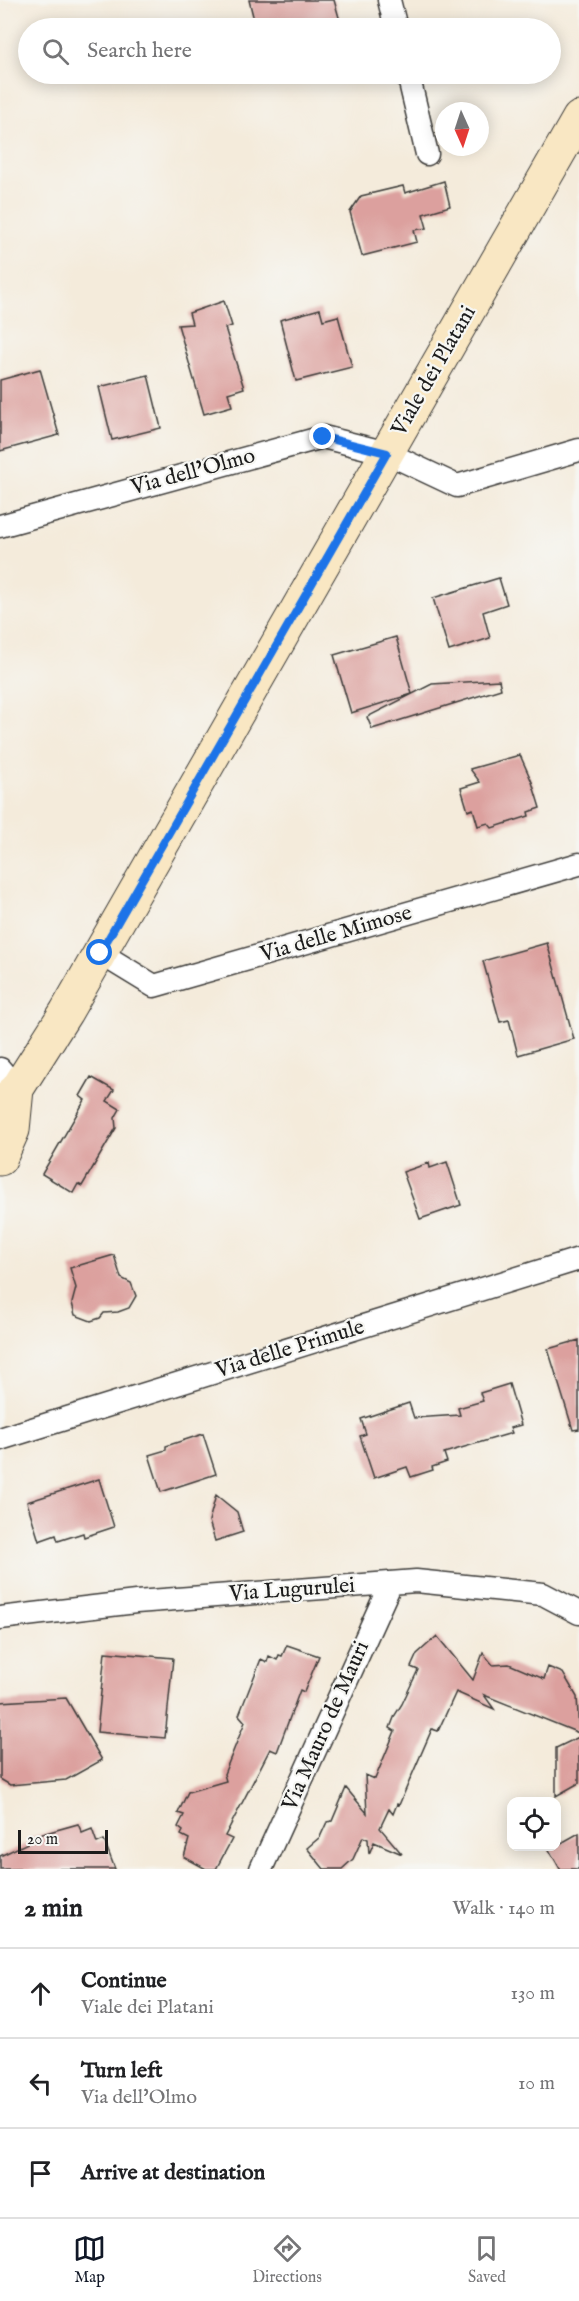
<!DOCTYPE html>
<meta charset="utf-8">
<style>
body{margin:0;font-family:"IM FELL English",serif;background:#f6f6f6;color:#202124}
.controls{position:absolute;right:18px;bottom:18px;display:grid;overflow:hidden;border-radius:12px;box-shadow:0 3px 15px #0003}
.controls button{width:54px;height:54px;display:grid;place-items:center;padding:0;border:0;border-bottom:2px solid #e0e0e0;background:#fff;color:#202124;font:30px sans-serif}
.compass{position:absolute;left:435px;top:102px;width:54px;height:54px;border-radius:50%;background:#fff;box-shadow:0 3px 15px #0003;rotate:177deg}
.scale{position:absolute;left:18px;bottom:15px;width:90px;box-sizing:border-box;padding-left:6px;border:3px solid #1c1c1c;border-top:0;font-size:16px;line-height:21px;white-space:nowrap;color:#1c1c1c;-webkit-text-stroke:4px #f6f6f2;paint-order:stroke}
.stop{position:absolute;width:18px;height:18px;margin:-14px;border:4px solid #1a73e8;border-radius:50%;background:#fff}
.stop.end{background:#1a73e8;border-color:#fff;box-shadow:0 2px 6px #0008}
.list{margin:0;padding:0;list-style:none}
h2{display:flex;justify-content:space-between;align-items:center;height:78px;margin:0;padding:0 24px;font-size:26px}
h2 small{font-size:20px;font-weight:400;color:#757577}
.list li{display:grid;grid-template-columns:39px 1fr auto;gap:18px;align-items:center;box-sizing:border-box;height:90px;padding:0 24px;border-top:2px solid #e0e0e0}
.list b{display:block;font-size:22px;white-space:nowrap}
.list p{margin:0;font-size:20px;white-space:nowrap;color:#757577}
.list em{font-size:20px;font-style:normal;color:#757577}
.icon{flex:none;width:33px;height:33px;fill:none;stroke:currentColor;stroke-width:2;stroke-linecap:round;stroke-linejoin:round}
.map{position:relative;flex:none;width:579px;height:1869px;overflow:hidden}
.search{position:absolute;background:#fff;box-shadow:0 3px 15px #0003;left:18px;right:18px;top:18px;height:66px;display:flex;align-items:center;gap:15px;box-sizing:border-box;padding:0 21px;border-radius:33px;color:#757577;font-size:22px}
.sheet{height:348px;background:#fff}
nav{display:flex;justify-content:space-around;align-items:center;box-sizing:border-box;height:84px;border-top:2px solid #e0e0e0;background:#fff;font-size:16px;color:#757577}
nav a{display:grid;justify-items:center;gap:3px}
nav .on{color:#111827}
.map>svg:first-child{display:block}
.building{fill:#dca09e}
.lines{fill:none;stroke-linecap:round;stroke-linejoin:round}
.street-casing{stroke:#3c3b39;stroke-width:25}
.secondary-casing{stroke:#3c3b39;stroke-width:35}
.street{stroke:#fff;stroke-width:22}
.secondary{stroke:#f9e7c3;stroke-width:33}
.route{stroke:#1a73e8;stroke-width:8}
.labels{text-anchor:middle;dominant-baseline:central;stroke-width:4.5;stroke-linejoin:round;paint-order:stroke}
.street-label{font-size:22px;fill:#1c1c1c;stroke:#f6f6f2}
</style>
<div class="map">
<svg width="579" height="1869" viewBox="0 0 579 1869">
<rect width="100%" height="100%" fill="#f6f6f2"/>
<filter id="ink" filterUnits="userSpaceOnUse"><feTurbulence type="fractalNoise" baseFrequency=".0167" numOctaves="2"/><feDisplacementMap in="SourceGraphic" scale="12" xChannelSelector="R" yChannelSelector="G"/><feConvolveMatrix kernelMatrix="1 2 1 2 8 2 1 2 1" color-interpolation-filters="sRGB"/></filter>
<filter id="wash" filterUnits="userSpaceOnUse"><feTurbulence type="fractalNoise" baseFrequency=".008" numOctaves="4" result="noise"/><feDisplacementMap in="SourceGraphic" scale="24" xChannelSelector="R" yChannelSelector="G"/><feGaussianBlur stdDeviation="1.35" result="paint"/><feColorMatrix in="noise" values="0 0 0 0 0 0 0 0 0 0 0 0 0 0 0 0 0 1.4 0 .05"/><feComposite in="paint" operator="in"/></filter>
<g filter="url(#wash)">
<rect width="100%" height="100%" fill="#f4ebdb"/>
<g id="blocks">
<path class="building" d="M249,0H334L342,28H256Z
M444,181L450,206L423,214L427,228L414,230L417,242L362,256L350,212L361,196L403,186L405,193Z
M224,301L232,326L225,328L244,388L228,393L232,406L204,414L178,325L192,324L189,313Z
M320,309L323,320L338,316L352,367L296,381L280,320Z
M40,369L59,435L0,451V380Z
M148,375L161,428L112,440L99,387Z
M499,578L507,604L483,612L490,638L449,651L433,598Z
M396,637L412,694L351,713L334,655Z
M499,680L501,689L372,729L367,717L432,684Z
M520,755L532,782L540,808L528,812L529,816L492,828L488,823L478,826L473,809L468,811L461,788L480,782L470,769Z
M547,943L574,1039L518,1055L509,1020L500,1022L483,961Z
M91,1077L114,1090L107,1101L120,1109L115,1118L116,1128L82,1186L78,1184L73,1193L42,1174L85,1100L80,1096Z
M447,1162L461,1205L420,1219L403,1172L429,1163L430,1168Z
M114,1255L121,1278L131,1283L136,1296L129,1308L118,1312L104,1313L100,1318L91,1321L75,1315L72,1303L76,1288L70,1268Z
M579,1340V1429L573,1430L548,1349Z
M509,1384L521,1425L510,1428L512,1433L444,1453L447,1462L432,1467L433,1470L411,1477L407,1467L374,1478L360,1436L366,1434L361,1419L409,1403L414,1418L460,1415L458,1408L483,1401L480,1393Z
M203,1434L216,1474L161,1492L149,1455L166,1450V1446Z
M99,1479L114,1527L84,1537L83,1533L58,1541L56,1535L39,1541L27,1502Z
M216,1495L237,1512L243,1532L215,1541L209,1521Z
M437,1636L473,1680L483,1653L493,1665L509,1664L544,1679L548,1667L563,1673L577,1697L579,1733L484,1695L494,1709L456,1692L438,1731L432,1729L399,1805L397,1804L393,1814L389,1809L380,1828L402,1854L374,1842L369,1854L368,1839L363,1837L353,1859L342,1869H324L307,1848L320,1837L327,1822L332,1821L346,1788L367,1813L365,1775L375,1779L395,1731L390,1728L395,1715L402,1704L418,1670L411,1667L417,1654Z
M287,1645L319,1656L304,1692L300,1690L277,1752L270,1749L225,1836L232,1839L216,1869H206L184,1857L189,1839L181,1835L183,1831L178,1827L184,1815L178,1813L188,1792L226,1781L224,1774L245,1722L239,1715L261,1659L267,1662L269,1656L277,1660L279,1655L282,1656Z
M105,1652L173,1658L165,1738L97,1732Z
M66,1698L102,1760L66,1780L10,1785L0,1779V1702Z
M579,1737V1783L556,1796V1748Z
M78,1824L82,1833L92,1829L97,1843L104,1840L115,1869H0V1856L30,1842L28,1838Z
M579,1833V1869H560L547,1846H556Z"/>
</g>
</g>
<g filter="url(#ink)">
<use href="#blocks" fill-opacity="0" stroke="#3c3b39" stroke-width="1.5"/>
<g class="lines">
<defs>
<path id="street" d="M389,0L396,28
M408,74L427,154
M0,526L323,437L387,453L457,486L579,450
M100,953L154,986L579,864
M0,1069L17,1089
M0,1439L579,1259
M0,1618L136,1602L416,1581L543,1594L579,1613
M261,1869L391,1583"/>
<path id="secondary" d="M0,1104L17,1089L66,1012L579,118
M0,1159L13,1130L17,1089"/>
</defs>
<use href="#street" class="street-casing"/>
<use href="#secondary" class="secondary-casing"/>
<use href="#street" class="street"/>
<use href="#secondary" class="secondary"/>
</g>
</g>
<g class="lines" filter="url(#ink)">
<path class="route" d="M100,953L387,453L323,437"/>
</g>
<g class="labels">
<g class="street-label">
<text transform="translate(434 371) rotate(-60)">Viale dei Platani</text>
<text transform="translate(193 472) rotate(-15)">Via dell'Olmo</text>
<text transform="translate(336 934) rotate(-16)">Via delle Mimose</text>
<text transform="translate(290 1349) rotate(-17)">Via delle Primule</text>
<text transform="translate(292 1590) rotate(-4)">Via Lugurulei</text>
<text transform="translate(326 1726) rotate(-66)">Via Mauro de Mauri</text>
</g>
</g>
</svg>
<div class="controls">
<button><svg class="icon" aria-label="locate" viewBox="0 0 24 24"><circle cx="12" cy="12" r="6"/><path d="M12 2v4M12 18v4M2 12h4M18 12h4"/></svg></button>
</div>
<svg class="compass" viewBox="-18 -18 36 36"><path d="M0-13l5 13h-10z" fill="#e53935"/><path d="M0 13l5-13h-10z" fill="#757577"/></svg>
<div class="scale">20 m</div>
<div class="stop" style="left:100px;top:953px"></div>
<div class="stop end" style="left:323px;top:437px"></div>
<div class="search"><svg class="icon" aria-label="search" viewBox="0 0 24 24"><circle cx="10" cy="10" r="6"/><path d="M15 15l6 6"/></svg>Search here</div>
</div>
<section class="sheet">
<h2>2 min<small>Walk · 140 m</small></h2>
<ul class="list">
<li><svg class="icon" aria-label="ahead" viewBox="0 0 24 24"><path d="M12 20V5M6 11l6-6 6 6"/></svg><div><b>Continue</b><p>Viale dei Platani</p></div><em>130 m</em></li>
<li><svg class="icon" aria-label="left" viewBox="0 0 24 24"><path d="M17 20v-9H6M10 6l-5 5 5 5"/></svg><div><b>Turn left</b><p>Via dell'Olmo</p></div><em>10 m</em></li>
<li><svg class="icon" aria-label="arrive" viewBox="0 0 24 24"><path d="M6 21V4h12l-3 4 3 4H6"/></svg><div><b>Arrive at destination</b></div></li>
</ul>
</section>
<nav>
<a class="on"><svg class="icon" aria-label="map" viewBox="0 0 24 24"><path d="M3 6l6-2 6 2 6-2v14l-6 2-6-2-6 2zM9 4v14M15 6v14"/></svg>Map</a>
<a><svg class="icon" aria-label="directions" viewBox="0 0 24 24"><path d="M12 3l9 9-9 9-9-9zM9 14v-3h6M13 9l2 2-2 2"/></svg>Directions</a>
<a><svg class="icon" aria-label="saved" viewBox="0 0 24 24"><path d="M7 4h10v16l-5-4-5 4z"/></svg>Saved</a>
</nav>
